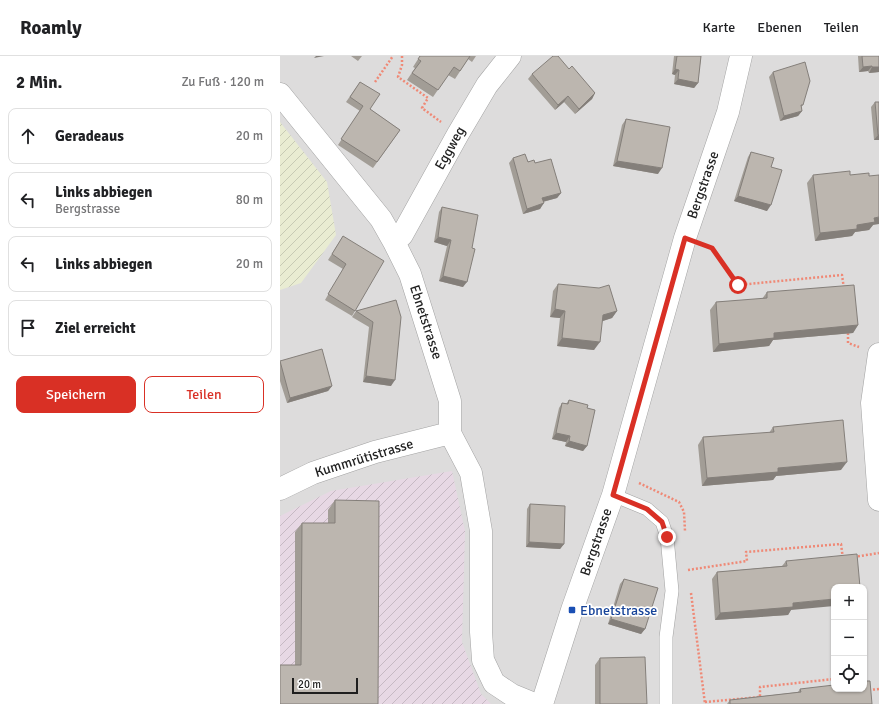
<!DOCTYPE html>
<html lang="de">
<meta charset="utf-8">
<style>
body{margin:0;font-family:Signika,sans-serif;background:#f6f6f6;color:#202124}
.controls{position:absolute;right:12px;bottom:12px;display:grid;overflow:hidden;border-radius:8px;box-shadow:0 1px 3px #0004}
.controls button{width:36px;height:36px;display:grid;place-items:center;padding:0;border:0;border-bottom:1px solid #e0e0e0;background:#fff;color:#202124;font:20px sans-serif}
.scale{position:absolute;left:12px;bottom:10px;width:66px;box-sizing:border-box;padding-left:4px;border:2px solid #1f1f1f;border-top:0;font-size:11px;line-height:14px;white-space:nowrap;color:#1f1f1f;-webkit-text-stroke:3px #fff;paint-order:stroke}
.stop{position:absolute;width:12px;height:12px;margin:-9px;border:3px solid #d93025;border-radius:50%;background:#fff}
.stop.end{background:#d93025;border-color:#fff;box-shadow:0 1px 4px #0008}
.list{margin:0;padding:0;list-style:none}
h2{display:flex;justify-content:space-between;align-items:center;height:52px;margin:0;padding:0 16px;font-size:17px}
h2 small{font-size:13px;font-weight:400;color:#757577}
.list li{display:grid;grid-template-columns:26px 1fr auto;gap:12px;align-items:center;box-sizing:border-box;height:56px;margin:0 8px 8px;padding:0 8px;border:1px solid #e0e0e0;border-radius:8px}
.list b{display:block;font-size:15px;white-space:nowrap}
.list p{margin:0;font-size:13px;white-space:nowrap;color:#757577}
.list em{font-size:13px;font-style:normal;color:#757577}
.actions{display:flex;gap:8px;padding:12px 16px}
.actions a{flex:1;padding:9px 0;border:1px solid #d93025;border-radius:8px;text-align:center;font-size:14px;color:#d93025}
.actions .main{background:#d93025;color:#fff}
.icon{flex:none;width:22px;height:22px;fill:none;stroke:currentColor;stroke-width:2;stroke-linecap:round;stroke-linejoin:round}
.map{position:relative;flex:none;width:599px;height:648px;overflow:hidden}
header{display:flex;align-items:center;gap:24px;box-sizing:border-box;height:56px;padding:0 20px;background:#fff;border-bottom:1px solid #e0e0e0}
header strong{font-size:19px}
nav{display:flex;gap:22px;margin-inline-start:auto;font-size:14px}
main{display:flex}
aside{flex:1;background:#fff}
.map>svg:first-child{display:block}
.residential{fill:#dddcdc;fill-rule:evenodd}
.industrial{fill:url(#industrial-furrows)}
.farmland{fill:url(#farmland-furrows)}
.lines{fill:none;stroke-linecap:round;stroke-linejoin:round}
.service-casing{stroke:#a3a3a3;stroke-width:14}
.minor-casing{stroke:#a3a3a3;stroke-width:23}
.tertiary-casing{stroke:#a3a3a3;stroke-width:23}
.path{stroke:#ef8976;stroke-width:2.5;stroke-dasharray:2 2;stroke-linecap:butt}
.service{stroke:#fff;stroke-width:13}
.minor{stroke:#fff;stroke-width:22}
.tertiary{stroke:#fff;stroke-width:22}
.wall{fill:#a29d96}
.shaded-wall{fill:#847f7a}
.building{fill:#bcb6af;stroke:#847f7a}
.route{stroke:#d93025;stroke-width:5}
.transit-dot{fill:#1a4fb4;stroke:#fff;stroke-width:1.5}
.labels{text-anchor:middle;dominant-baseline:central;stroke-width:3.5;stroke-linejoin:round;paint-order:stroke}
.street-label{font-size:14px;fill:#1f1f1f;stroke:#fff}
.transit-label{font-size:14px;fill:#164399;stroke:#fff;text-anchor:start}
</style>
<header>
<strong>Roamly</strong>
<nav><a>Karte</a><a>Ebenen</a><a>Teilen</a></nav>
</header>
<main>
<aside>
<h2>2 Min.<small>Zu Fuß · 120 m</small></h2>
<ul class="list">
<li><svg class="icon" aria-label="ahead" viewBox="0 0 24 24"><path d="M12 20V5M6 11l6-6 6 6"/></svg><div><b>Geradeaus</b></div><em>20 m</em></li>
<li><svg class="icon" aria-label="left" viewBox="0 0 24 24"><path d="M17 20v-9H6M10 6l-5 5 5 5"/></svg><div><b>Links abbiegen</b><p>Bergstrasse</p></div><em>80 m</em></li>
<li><svg class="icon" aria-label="left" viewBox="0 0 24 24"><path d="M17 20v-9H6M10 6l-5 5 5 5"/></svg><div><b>Links abbiegen</b></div><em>20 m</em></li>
<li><svg class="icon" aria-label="arrive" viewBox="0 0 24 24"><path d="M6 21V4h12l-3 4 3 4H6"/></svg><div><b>Ziel erreicht</b></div></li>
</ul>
<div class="actions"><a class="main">Speichern</a><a>Teilen</a></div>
</aside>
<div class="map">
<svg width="599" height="648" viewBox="0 0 599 648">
<defs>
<pattern id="industrial-furrows" width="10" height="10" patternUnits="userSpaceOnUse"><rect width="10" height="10" fill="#e7d8e4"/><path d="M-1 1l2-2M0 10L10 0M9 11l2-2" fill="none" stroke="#c6b9c3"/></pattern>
<pattern id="farmland-furrows" width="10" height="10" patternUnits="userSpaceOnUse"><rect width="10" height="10" fill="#e9ecd2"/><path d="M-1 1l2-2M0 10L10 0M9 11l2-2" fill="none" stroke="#c7cab4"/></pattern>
</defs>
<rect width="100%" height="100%" fill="#efece6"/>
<path class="residential" d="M0,0H599V648H0ZM554,531H584V633H554Z"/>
<path class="industrial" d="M172,415L185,475L182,586L201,638L211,648H0V460L51,435Z"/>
<path class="farmland" d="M0,66L47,126L56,179L21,227L0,234Z"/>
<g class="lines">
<defs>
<path id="service" d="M333,439L367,453L382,466L387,481L392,535L386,581V648"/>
<path id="minor" d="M0,38L101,163L114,186L130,218L170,345V377L191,417L201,475V576L203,604L214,627L232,639L254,648
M114,186L122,179L178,78L207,29L230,0
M599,298L592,347L599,444
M0,433L33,417L95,396L170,377"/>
<path id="tertiary" d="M262,648L292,554L333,439L405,182L448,56L461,0"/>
</defs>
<use href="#service" class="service-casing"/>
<use href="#minor" class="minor-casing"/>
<use href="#tertiary" class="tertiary-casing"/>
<path class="path" d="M122,0V9L118,21L148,42L142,52L161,66
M95,26L113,0
M425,189L431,192L458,229L562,219L564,233
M568,277V287L579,291
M359,427L399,446L404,456L405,475
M574,501L599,497
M408,514L467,505L466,496L561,488L563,503
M411,537L425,648
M589,634L599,633
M425,646L480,641V631L554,623"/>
<use href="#service" class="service"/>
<use href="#minor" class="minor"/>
<use href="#tertiary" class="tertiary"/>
</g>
<path class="wall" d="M71,0H82L78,5Z
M140,0H196L192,6L188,3L175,23L168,19L153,41L127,24L135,12L133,11Z
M394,0H421L418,27L414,32L394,28L395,19L392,18Z
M578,0H599V16L589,17L588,15L579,16Z
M289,13L315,37L312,43L295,58L284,46L275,54L248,23L252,18Z
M493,16L523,49L521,51L522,55L518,60L500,65L489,21Z
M80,26L90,53L120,74L93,112L58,89L80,55L66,46Z
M595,46L599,84H594L591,51Z
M346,63L378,118L333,110L342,69Z
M471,96L491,111L487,155L454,145L468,101Z
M233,102L255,107L281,137L277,142L263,146L260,153L243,158L229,107Z
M533,119L593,169L589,174L575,176L572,180L535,185L527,127Z
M162,151L192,192L183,231L159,225L167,190L154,186L159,156Z
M63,180L75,255L72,260L45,244L63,213L48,204Z
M278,228L337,255L332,262L322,265L314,294L277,290L280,262L270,261L273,235Z
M487,236L578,269L573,277L493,284L489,290L433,296L430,254L436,246L482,243Z
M116,244L111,330L83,326L89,271L72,261L76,255Z
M0,305L52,330L48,335L7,347L0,325Z
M289,344L307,352V390L303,395L285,390L286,386L272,383L279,352L282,347L286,348Z
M493,371L561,414L496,420L493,424L422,430L418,389L423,381L489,377Z
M55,444L98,648L15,609V476L22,467H48V454Z
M250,448L284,488L280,493L246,491L247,453Z
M506,505L511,554L508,559L435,564L432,523L437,516L502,510Z
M344,523L365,573L361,578L328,568L340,528Z
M320,602L367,648H315V609Z
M520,633L592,648H447L450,644L518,636Z"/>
<path class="shaded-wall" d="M36,0H44L34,2Z
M592,10L588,15L579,16L583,11Z
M592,11H599V16L589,17Z
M395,13L399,14L395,19L392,18Z
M398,23L418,27L414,32L394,28Z
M315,37L312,43L295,58L299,53Z
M288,40L284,46L275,54L278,49Z
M522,55L518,60L500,65L504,60Z
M598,79H599V84H594Z
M337,105L382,112L378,118L333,110Z
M281,137L277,142L258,147L262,142Z
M458,140L491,149L487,155L454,145Z
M264,147L260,153L243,158L247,153Z
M599,161V168L593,169L589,174L575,176L572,180L535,185L540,177L577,169L594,162Z
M158,181L171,184L167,190L154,186Z
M163,220L187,226L183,231L159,225Z
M275,253L285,255L280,262L270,261Z
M337,255L332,262L317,267L323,259Z
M578,269L573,277L493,284L489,290L433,296L439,288L494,277Z
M282,282L320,286L314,294L277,290Z
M86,320L115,324L111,330L83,326Z
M52,330L48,335L7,347L10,342Z
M276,377L290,380L286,386L272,383Z
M289,385L307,390L303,395L285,390Z
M567,406L561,414L496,420L493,424L422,430L427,422L498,412Z
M249,486L284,488L280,493L246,491Z
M554,543V550L511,554L508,559L435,564L440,557L513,547Z
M331,563L365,573L361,578L328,568Z"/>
<path class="building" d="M140,0H190L180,15L174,11L158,34L132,17L141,5L138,3Z
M273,0H278L289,13L292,10L315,37L299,53L288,40L278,49L252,18Z
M397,0H421L418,27L398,23L399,14L395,13Z
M582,0H599V11H592V10L583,11Z
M525,6L530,25L523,49H521L522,55L504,60L493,16Z
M80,26L100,38L90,53L120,74L97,106L61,83L83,50L70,41Z
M595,46H599V79H598Z
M346,63L390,71L382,112L337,105Z
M471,96L494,102L491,111L502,114L491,149L458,140Z
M245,98L248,106L254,104L255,107L271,103L281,137L262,142L264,147L247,153L233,102Z
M570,115V119L589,117V120L599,119V161L594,162L595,166L577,169V173L540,177L533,119Z
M162,151L198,159L192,192L195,193L187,226L163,220L171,184L158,181Z
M63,180L104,205L75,255L48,238L66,208L52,198Z
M278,228L319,232L329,229L337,255L323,259L320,286L282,282L285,255L275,253Z
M574,229L578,269L494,277V282L439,288L436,246L487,242V236Z
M116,244L121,261L115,324L86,320L93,266L76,255Z
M42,293L52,330L10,342L0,305Z
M289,344L308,349L307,352L315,354L307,390L289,385L290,380L276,377L282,347L288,348Z
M563,364L567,406L498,412V416L427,422L423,381L494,376L493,371Z
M55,444L99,445L98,648H0V609H21L22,467H55Z
M250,448L285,450L284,488L249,486Z
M577,498L580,531H554V543L513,547V551L440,557L437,516L507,510L506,505Z
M344,523L378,532L365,573L331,563Z
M365,601L367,648H320V602Z
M584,625H590L592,648H450V644L521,636L520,633L554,629V633H584Z"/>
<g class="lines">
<path class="route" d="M387,481L382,466L367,453L333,439L405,182L432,192L458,229"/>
</g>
<rect class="transit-dot" x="288" y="550" width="8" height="8" rx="2"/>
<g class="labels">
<g class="street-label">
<text transform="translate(170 92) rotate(-61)">Eggweg</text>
<text transform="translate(423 129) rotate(-71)">Bergstrasse</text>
<text transform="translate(146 266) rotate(72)">Ebnetstrasse</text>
<text transform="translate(84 402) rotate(-17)">Kummrütistrasse</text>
<text transform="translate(316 486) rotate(-71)">Bergstrasse</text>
</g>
<g class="transit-label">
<text x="300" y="554">Ebnetstrasse</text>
</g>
</g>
</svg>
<div class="controls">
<button>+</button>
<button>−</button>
<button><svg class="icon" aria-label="locate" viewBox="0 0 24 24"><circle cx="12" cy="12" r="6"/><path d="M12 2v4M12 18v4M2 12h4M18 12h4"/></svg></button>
</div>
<div class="scale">20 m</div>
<div class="stop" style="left:458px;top:229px"></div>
<div class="stop end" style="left:387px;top:481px"></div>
</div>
</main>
